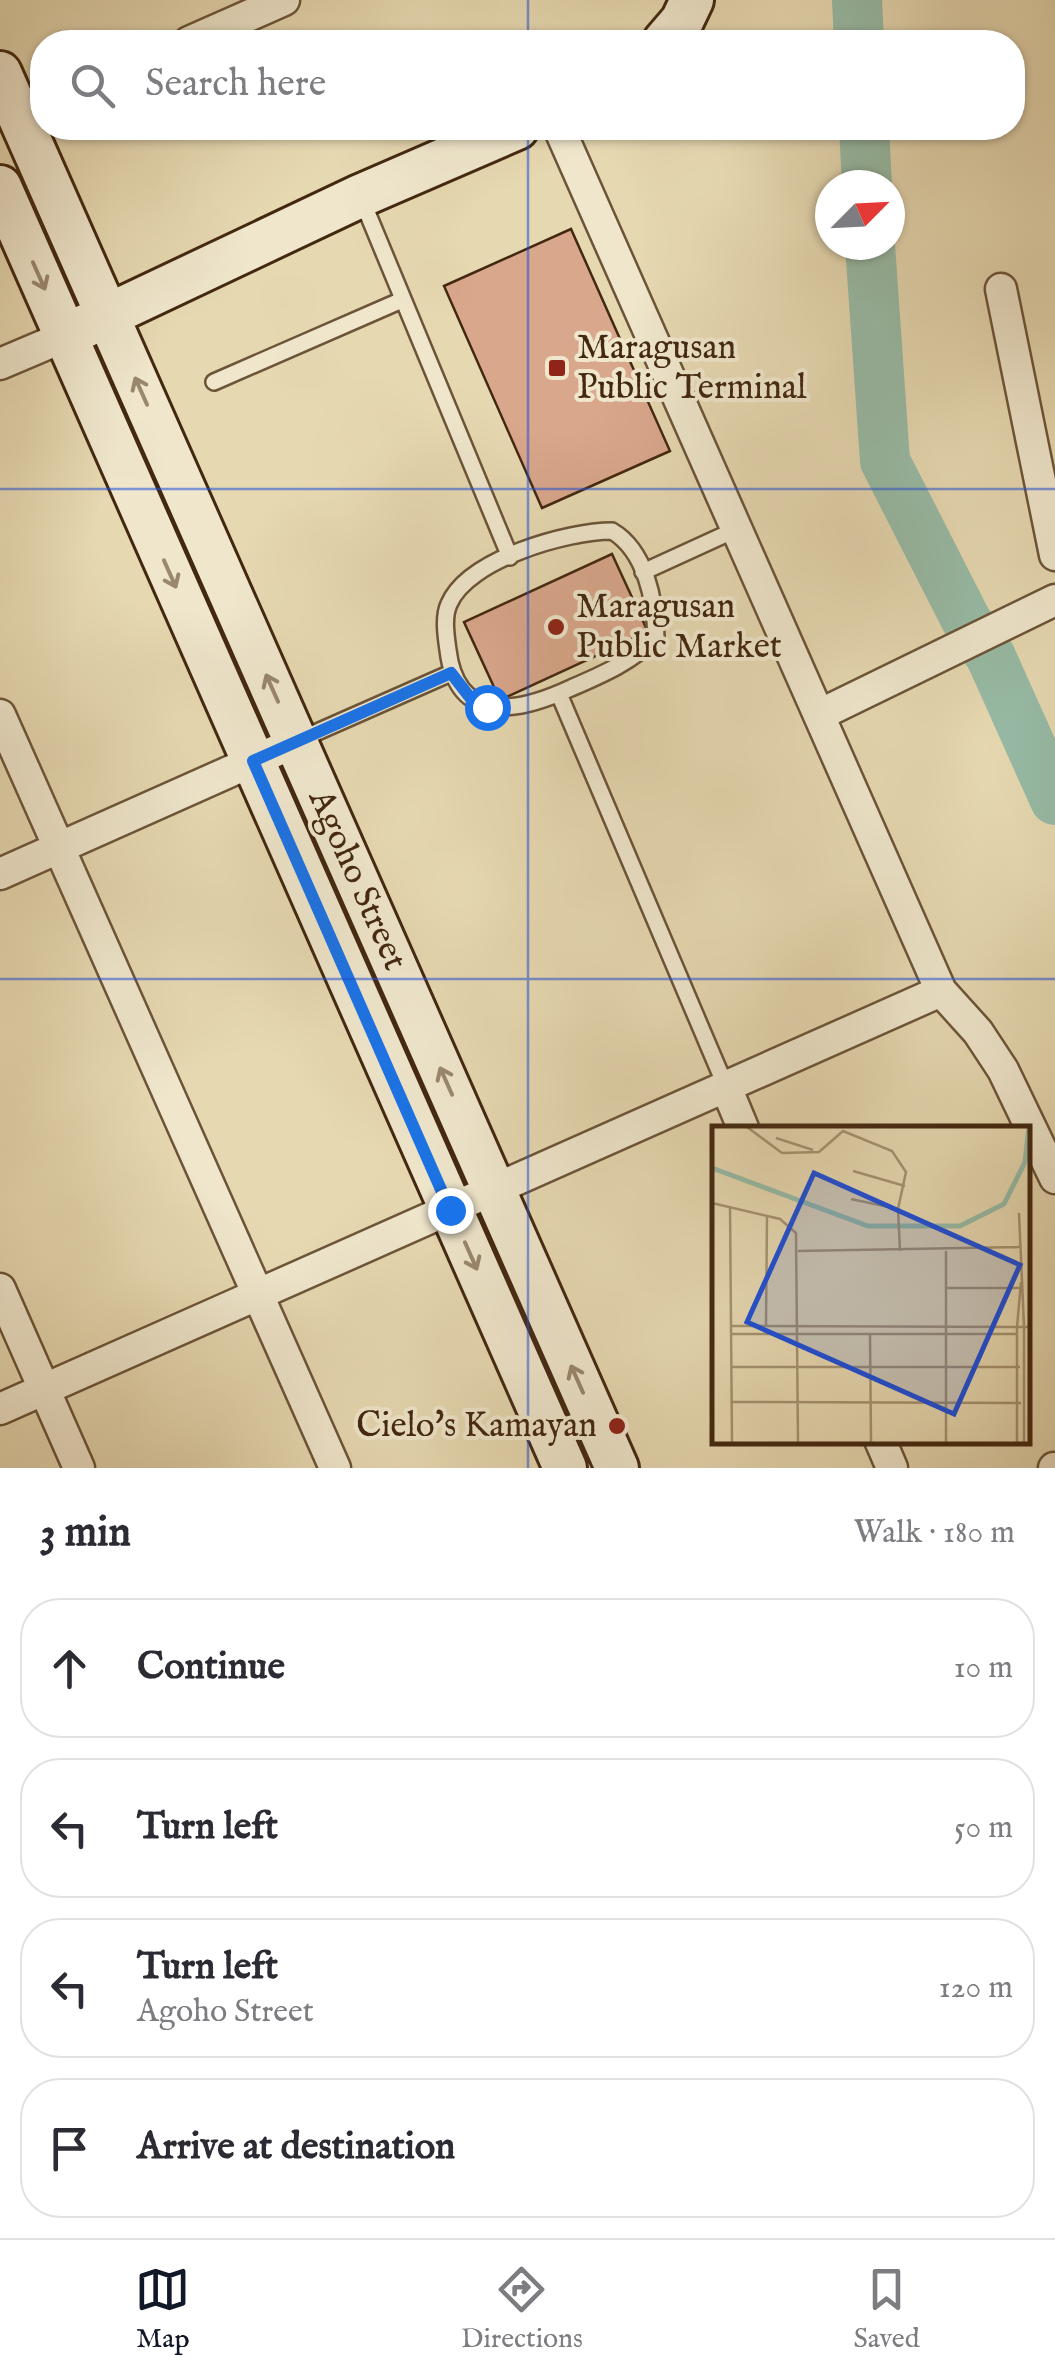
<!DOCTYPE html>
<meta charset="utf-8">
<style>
body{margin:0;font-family:"IM FELL English",serif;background:#f7f7f7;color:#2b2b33}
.compass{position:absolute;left:815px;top:170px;width:90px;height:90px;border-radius:50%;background:#fff;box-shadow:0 2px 8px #0004;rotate:66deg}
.stop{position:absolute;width:30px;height:30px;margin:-22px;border:8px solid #1a73e8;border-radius:50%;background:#fff}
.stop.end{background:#1a73e8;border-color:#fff;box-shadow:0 2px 10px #0008}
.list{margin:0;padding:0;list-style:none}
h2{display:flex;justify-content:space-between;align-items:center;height:130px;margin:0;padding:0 40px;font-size:42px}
h2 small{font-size:32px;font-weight:400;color:#7c7c81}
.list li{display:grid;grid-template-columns:65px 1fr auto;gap:30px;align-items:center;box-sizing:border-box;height:140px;margin:0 20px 20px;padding:0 20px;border:2px solid #e1e1e2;border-radius:40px}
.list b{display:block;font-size:38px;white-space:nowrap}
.list p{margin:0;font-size:32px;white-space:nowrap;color:#7c7c81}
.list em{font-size:32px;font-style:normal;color:#7c7c81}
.icon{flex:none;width:55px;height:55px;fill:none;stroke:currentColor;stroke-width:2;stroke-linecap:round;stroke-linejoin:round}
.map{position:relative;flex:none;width:1055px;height:1468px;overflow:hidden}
.search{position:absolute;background:#fff;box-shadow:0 2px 8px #0004;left:30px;right:30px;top:30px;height:110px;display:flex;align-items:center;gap:25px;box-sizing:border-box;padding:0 35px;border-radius:40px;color:#7c7c81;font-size:38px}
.sheet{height:770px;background:#fff}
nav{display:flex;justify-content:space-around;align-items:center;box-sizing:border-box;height:140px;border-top:2px solid #e1e1e2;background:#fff;font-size:28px;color:#7c7c81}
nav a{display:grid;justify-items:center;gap:5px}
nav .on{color:#111827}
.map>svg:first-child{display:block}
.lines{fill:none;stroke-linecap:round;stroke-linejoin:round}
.river{stroke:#97bba6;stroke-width:50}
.building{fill:#d9a78c;stroke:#432810;stroke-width:2.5}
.lane-casing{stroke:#6c5438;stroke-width:20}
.street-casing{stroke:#6c5438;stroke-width:35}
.secondary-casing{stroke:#432810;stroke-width:48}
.lane{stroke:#efe6cc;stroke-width:15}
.street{stroke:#efe6cc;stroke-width:30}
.secondary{stroke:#efe6cc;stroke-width:42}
.oneway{stroke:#99876e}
.route{stroke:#1a73e8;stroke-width:12}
.grid{fill:none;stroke:#1d4ed8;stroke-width:2.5;stroke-opacity:0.55}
.poi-dot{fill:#8f2418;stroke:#efe6cc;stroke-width:4}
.labels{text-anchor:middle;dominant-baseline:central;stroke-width:8;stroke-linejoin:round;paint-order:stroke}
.poi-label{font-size:35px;fill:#432810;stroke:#efe6cc;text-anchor:start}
.street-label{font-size:35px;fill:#432810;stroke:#efe6cc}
.inset-river{fill:none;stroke:#97bba6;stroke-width:5}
.inset-road{fill:none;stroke:#a59271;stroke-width:2.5}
.view{fill:#1d4ed8;fill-opacity:0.15;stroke:#1d4ed8;stroke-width:5}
.inset-edge{fill:none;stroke:#432810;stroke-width:5}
</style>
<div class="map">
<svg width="1055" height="1468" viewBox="0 0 1055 1468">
<rect width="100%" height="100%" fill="#e6d8b1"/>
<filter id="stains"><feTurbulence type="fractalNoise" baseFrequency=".002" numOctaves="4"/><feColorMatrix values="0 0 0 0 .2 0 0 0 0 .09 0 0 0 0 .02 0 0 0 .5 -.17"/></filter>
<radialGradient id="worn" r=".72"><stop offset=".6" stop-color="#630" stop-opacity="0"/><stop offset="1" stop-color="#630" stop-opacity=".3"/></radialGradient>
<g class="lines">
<path class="river" d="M857,0L859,42
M864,128L867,185
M870,245L885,461L966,620L991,657L1055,800"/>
</g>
<path class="building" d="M571,229L670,451L542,508L444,286Z
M612,554L648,632L500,700L464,622Z"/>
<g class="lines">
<defs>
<path id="lane" d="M362,200L510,557
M214,382L402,300
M612,531C646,551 655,601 656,637C634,661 601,675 571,688C519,712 457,726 448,650C446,636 443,617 449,604C468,559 568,531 612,531Z
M643,572L737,529
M559,694L726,1087
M299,740L451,673"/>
<path id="street" d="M189,42L284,0
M559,128L941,991L978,1032L1003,1070L1055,1178
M1001,289L1055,555
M0,364L66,336
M0,715L335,1468
M819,715L1055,600
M0,874L296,742
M726,1087L743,1128
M0,1289L79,1468
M0,1409L941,991
M880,1440L892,1468
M1054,1468H1055"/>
<path id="secondary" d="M664,42L682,21L692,0
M0,73L617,1468
M0,187L565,1468
M81,328L360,196L517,128"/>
</defs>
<use href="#lane" class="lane-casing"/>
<use href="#street" class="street-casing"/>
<use href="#secondary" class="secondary-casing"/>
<use href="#lane" class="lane"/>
<use href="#street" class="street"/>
<use href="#secondary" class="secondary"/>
</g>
<defs><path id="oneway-shaft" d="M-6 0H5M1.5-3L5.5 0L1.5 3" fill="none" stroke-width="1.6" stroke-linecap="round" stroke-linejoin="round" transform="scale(2.5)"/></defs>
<g class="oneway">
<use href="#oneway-shaft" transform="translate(39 276) rotate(66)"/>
<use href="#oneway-shaft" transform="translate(141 391) rotate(-114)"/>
<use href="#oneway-shaft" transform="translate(170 574) rotate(66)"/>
<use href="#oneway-shaft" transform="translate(272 688) rotate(-114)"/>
<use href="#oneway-shaft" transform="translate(446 1081) rotate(-114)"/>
<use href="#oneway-shaft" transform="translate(471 1256) rotate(66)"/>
<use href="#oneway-shaft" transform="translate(577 1379) rotate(-114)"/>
</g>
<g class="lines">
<path class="route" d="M450,1210L253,761L451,673L472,700L487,707"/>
</g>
<path class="grid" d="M528,0V42M528,128V1468M0,489H1055M0,979H1055"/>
<g class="poi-dot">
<rect x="547" y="358" width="20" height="20" rx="5"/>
<circle cx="556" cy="627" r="10"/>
<circle cx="617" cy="1426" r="10"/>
</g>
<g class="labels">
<g class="poi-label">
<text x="577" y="348">Maragusan<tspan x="577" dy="40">Public Terminal</tspan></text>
<text x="576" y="607">Maragusan<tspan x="576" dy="40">Public Market</tspan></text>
<text x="597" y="1426" text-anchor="end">Cielo's Kamayan</text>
</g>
<g class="street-label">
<text transform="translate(357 880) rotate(66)">Agoho Street</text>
</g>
</g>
<g transform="translate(712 1126)">
<rect width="318" height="318" fill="#e6d8b1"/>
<path class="inset-river" d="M0,42L156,100H248L292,78L313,36L317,1"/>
<path class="inset-road" d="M35,1L70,27L107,26L131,5L180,25L194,46L186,83L188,125M64,12L101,24M141,45L193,60M139,73L186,83M0,77L68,93L84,107L86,316M18,80L20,316M307,87L312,200M86,125L308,121M234,162H308M20,200L305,201L309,156M54,200L55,89M158,207L159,316M20,208H305M20,241H308M20,276L309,277M234,316V125M305,316V201H317M312,316V201"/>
<path class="view" d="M102,47L308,139L242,288L35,196Z"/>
<rect width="318" height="318" class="inset-edge"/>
</g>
<rect width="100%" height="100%" filter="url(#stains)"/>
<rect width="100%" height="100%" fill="url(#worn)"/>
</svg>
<svg class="compass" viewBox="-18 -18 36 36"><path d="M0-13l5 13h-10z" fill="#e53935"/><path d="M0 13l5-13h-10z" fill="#7c7c81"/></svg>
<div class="stop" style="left:487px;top:707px"></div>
<div class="stop end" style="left:450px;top:1210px"></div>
<div class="search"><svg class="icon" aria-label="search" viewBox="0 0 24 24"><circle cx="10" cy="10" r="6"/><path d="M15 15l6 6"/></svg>Search here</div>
</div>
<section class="sheet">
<h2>3 min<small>Walk · 180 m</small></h2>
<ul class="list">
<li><svg class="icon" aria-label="ahead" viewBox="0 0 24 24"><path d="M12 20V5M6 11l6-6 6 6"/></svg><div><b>Continue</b></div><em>10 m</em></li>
<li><svg class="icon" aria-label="left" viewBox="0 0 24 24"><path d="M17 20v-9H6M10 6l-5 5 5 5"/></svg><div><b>Turn left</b></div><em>50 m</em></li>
<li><svg class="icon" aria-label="left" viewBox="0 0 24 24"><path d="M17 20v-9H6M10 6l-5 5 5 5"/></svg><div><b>Turn left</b><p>Agoho Street</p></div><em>120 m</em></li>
<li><svg class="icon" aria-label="arrive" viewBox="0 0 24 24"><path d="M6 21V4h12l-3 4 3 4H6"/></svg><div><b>Arrive at destination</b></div></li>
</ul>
</section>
<nav>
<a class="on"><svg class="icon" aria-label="map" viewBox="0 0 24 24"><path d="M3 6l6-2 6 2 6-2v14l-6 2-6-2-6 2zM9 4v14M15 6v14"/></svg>Map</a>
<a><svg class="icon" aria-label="directions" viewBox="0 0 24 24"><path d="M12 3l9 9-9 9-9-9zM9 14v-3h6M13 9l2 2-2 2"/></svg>Directions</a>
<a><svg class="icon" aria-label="saved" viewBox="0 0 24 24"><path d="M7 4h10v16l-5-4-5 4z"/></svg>Saved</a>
</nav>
